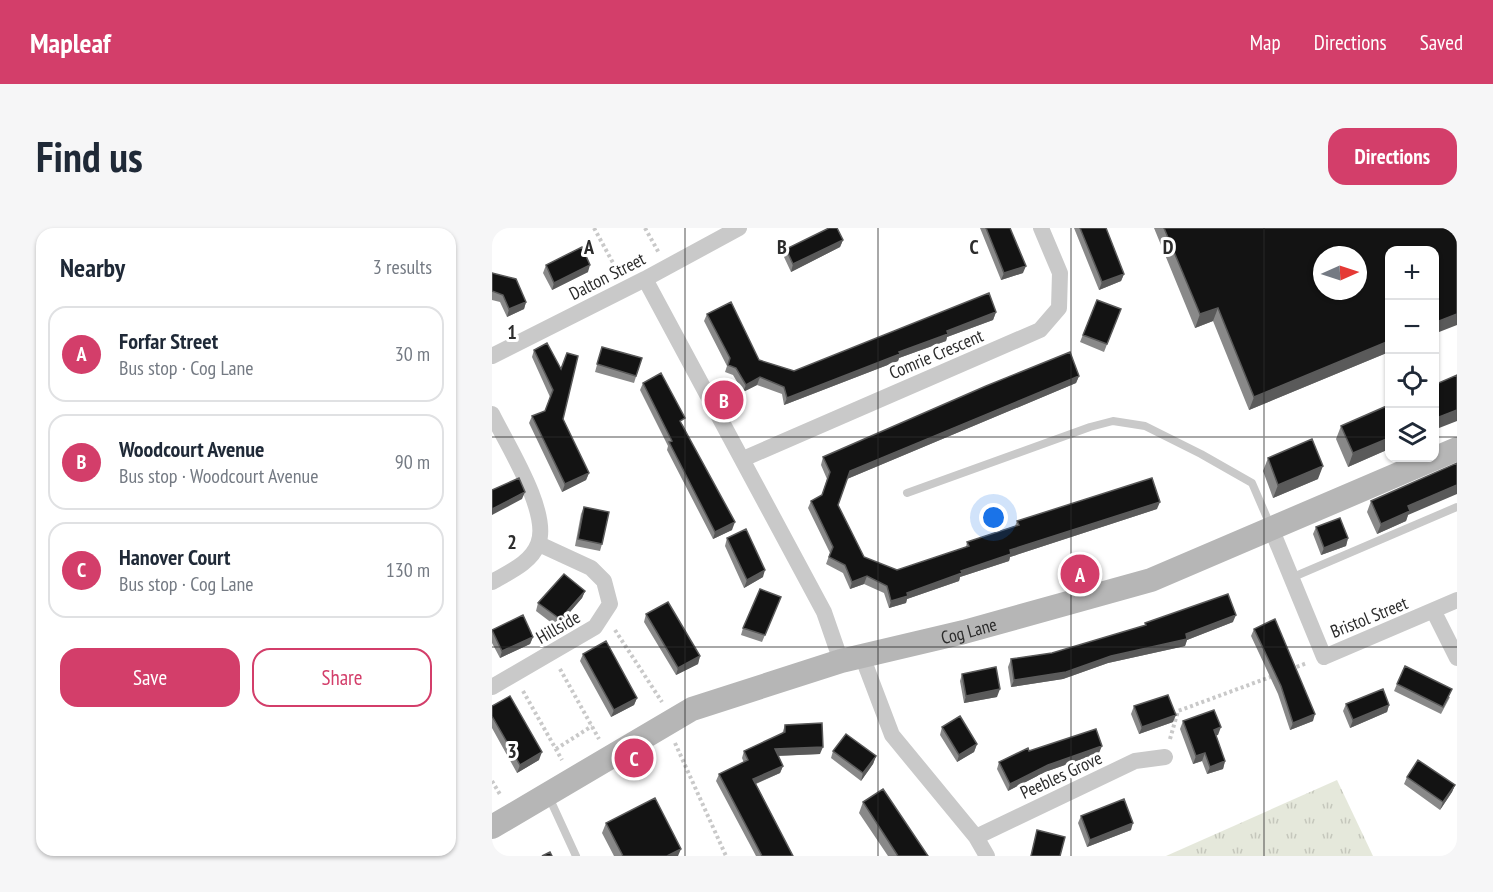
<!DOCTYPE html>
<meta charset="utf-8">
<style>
body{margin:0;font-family:"PT Sans Narrow",sans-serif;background:#f6f6f7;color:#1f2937}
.controls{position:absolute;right:18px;top:18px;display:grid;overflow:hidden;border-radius:12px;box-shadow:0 2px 4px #0004}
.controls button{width:54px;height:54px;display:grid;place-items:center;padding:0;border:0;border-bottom:2px solid #e0e1e3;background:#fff;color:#1f2937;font:30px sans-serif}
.compass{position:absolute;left:821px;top:18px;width:54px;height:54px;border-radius:50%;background:#fff;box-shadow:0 2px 4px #0004;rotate:87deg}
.you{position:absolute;left:502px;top:290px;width:21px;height:21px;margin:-15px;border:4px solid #fff;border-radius:50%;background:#1a73e8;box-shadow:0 0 0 9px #1a73e833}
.badge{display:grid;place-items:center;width:39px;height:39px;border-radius:50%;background:#d33e6a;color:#fff;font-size:20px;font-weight:700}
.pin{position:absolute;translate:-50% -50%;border:3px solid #fff;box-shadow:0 2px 6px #0006}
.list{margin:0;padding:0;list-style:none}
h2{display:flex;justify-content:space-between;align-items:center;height:78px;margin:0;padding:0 24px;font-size:26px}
h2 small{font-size:20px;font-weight:400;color:#747a83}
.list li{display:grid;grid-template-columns:39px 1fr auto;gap:18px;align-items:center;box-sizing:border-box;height:96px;margin:0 12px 12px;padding:0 12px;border:2px solid #e0e1e3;border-radius:18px}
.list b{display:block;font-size:22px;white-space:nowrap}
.list p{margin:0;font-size:20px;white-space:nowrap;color:#747a83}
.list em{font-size:20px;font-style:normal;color:#747a83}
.actions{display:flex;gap:12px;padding:18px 24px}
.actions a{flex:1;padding:14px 0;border:2px solid #d33e6a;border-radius:18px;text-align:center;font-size:21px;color:#d33e6a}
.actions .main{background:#d33e6a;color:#fff}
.icon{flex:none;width:33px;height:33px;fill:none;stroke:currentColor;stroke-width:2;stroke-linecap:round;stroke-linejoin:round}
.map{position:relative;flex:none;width:965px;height:628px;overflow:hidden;border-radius:18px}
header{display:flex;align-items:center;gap:36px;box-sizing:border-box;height:84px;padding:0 30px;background:#d33e6a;color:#fff}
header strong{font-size:28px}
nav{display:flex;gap:33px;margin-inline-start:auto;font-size:21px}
.intro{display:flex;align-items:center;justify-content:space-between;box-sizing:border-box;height:144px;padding:0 36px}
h1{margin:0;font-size:42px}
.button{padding:15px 27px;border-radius:18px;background:#d33e6a;color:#fff;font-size:21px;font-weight:700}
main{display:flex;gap:36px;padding:0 36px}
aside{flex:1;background:#fff;border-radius:18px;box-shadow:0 2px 4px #0004}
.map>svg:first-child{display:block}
.park{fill:url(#park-tufts)}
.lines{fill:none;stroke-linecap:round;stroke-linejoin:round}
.path{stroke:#c9c9c9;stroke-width:4;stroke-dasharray:3 3;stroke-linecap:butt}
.lane{stroke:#c9c9c9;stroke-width:8}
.street{stroke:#c9c9c9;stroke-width:16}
.secondary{stroke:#b6b6b6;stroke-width:24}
.wall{fill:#898989}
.shaded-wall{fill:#5a5a5a}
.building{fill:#131313;stroke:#5a5a5a;stroke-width:1.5;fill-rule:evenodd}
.grid{fill:none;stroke:#2c2c2c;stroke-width:1.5;stroke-opacity:0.55}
.labels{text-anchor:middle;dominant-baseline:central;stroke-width:6;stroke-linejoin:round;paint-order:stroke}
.street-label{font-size:18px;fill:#2c2c2c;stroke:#fff}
.grid-label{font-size:20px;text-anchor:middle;font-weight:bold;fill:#2c2c2c;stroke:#fff;stroke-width:6;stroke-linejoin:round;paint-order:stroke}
</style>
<header>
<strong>Mapleaf</strong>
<nav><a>Map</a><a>Directions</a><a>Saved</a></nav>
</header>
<div class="intro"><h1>Find us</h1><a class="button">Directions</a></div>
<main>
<aside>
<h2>Nearby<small>3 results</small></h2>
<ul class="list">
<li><span class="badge">A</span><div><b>Forfar Street</b><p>Bus stop · Cog Lane</p></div><em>30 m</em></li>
<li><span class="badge">B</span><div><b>Woodcourt Avenue</b><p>Bus stop · Woodcourt Avenue</p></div><em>90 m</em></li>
<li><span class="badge">C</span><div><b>Hanover Court</b><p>Bus stop · Cog Lane</p></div><em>130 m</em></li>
</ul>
<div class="actions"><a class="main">Save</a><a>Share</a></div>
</aside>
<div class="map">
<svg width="965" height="628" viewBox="0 0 965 628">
<defs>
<pattern id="park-tufts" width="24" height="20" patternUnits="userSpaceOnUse" patternTransform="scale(1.5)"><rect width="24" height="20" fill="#e5e8db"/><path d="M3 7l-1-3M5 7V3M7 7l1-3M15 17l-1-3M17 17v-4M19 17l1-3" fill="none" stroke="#c5c7bc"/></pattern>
</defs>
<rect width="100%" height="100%" fill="#fff"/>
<path class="park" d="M845,552L881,628H674Z"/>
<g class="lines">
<path class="path" d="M102,0L126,44
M153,0L167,25
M123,402L170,474
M68,441L107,511
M799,441L815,435
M31,463L70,532
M678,511L686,483L781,448
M183,515L234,628
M64,521L100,498
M0,553L9,568"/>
<path class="lane" d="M415,265L598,199L621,193L653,198L709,226L760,255L779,299
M799,350L965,279
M56,567L84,628"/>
<path class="street" d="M153,51L332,384L349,433
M0,128L153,51L247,0
M0,186C14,215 59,285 46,316C39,335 17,344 0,354
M251,231L548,102L567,80L568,45L549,0
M779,300L832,429L965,372
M942,384L965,430
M370,428L400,507L484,609L495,628
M0,459L103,399L118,376L112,353L99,340L47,316
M484,609L643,533L673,529"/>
<path class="secondary" id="s1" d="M0,599L200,481L349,433L472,404L659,352L965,221"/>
</g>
<path class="wall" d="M488,0H518L531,45L509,52Z
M582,0H614L632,46L629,53L607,62Z
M662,0H965L897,22V124L757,182L721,93L703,100Z
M351,12L348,19L299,44L292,29L294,21Z
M54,37L96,44L60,62L51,45Z
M0,45L34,74L32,81L15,89L8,74L0,72Z
M605,72L629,81L612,124L588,114Z
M504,84L501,92L455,109L454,113L407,130L406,133L292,177L290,166L265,157L251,164L241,147L233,144L235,138L212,93L215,86L267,132L302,143Z
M55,115L71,191L97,245L94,252L70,264L37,195L40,188L53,183L58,169L40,129L42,122Z
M110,119L150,130L142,155L103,144Z
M587,148L584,155L355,251L346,277L372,329L405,342L474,319L475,314L523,298L525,293L665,281L518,329L517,333L468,349L467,353L415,371L414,375L397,380L392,365L372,356L358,361L351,345L334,336L338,325L316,280L319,273L330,267L335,251L329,237L331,229Z
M151,155L191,197L240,302L221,311L175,222L176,218L148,162Z
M897,177V221L856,239L844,211L849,198Z
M776,230L826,251L781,270L771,243Z
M879,273L916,287L914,293L885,306L875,284Z
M92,279L110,316L108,323L83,318L89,286Z
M824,299L856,310L854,318L829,327L821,306Z
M235,310L271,349L252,360L233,318Z
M93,363L90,370L65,399L44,383L46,375Z
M286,376L270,414L249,407L251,400Z
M154,386L208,428L206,436L184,447L152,394Z
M741,394L695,412L693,418L616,435L571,451L519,459L516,439L519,431L560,425L652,398L653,395Z
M762,401L821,493L798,502L786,466L759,408Z
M0,402L41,409L38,416L8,430L0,415Z
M91,426L145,470L142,477L119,489L88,433Z
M470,446L505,469L472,475L468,453Z
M905,456L958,469L949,486L902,463Z
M854,476L897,477L895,484L858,500L851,483Z
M0,478L47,532L25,545L0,500Z
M642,478L681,494L647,506L639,486Z
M691,493L726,507H724L733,533L731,541L715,546L710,533L701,536L688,501Z
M293,497L328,526L286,528L291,538L288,545L264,556L301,628H264L224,553L227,546L252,535L250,530L252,523L290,506Z
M450,499L485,516L482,524L465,534L448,507Z
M341,523L384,528L381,536L369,553L339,530Z
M537,523L607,525L553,544L516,563L505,541L507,534Z
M915,549L963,557L960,564L948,582L912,556Z
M371,574L436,628H396L367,585Z
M589,588L639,602L595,619L586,595Z
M114,595L186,628H122L110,605Z"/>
<path class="shaded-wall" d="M351,12L348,19L299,44L301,36Z
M98,37L96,44L60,62L62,55Z
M534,38L531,45L509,52L512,45Z
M632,46L629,53L607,62L610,54Z
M34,74L32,81L15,89L17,81Z
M726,80L721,93L703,100L708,86Z
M504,84L501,92L455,109L454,113L407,130L406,133L292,177L295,170L455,103Z
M965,86V97L942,106V95Z
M897,113V124L757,182L762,169Z
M587,148L584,155L355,251L358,243Z
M268,149L265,157L251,164L254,157Z
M965,182V193L942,202V191Z
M897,210V221L856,239L861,225Z
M831,238L826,251L781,270L786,257Z
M97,245L94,252L70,264L73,256Z
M965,257V266L916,287L914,293L885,306L889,296L916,278Z
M33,264L30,271L0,287V281Z
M668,274L665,281L518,329L517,333L468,349L467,353L415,371L414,375L397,380L399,373L415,365L518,322Z
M243,294L240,302L221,311L223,304Z
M856,310L854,318L829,327L832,320Z
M273,342L271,349L252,360L255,352Z
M375,348L372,356L358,361L360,354Z
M93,363L90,370L65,399L68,391Z
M744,387L741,394L695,412L693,418L616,435L571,451L519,459L522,452L619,428L694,406Z
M41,409L38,416L8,430L10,423Z
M208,428L206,436L184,447L186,440Z
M508,461L505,469L472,475L474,468Z
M145,470L142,477L119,489L122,482Z
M897,477L895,484L858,500L861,492Z
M823,486L821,493L798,502L801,495Z
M684,487L681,494L647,506L650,499Z
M729,499L726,507L719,509L722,502Z
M485,516L482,524L465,534L467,527Z
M610,518L607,525L553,544L516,563L518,556L556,537Z
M331,519L328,526L281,528L283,521Z
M50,524L47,532L25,545L28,537Z
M713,525L710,533L701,536L704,528Z
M384,528L381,536L369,553L371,545Z
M733,533L731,541L715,546L718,539Z
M291,538L288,545L258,558L261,551Z
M963,557L960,564L948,582L951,574Z
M641,595L639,602L595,619L598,612Z
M189,621L186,628H175Z"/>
<path class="building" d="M337,0H345L351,12L301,36L294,21Z
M494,0H518L534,38L512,45Z
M588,0H614L632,46L610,54Z
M672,0H965V86L942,95V22H897V113L762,169L726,80L708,86ZM830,27H866V63H830Z
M90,19L98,37L62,55L54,37Z
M0,45L24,51L34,74L17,81L11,67L0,63Z
M497,65L504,84L455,103L456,106L407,124L408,126L295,170L292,159L268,149L254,157L244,140L236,137L238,130L215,86L239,74L267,132L302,143Z
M605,72L629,81L615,116L591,107Z
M55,115L69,141L75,125L86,128L71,191L97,245L73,256L40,188L53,183L61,162L42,122Z
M110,119L150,130L144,148L105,136Z
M578,124L587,148L358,243L346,277L372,329L405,342L477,318L475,314L527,297L525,293L660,250L668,274L518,322L519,326L469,343L470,345L415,365L416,368L399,373L395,358L375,348L360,354L353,337L337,329L341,319L319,273L330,267L338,244L331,229L494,158Z
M169,145L193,190L188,193L243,294L223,304L177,214L180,213L151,155Z
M965,147V182L942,191V157Z
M897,177V210L861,225L849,198Z
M820,211L831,238L786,257L776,230Z
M965,235V257L916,278L918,283L889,296L879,273Z
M27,250L33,264L0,281V262Z
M92,279L117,284L110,316L86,311Z
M848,290L856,310L832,320L824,299Z
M254,301L273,342L255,352L235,310Z
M72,346L93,363L68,391L46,375Z
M268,361L289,369L273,407L251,400Z
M736,366L744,387L694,406L695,411L619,428L574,444L522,452L519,431L560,425L654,397L653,395Z
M176,374L208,428L186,440L154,386Z
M31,387L41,409L10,423L0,402Z
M783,391L823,486L801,495L789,458L762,401Z
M114,413L145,470L122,482L91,426Z
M913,438L960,461L951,479L905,456Z
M504,439L508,461L474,468L470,446Z
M891,461L897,477L861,492L854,476Z
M676,467L684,487L650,499L642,478Z
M18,468L50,524L28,537L0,488V478Z
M722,482L729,499L722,502L733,533L718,539L713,525L704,528L691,493Z
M468,488L485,516L467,527L450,499Z
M330,495L331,519L283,521L291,538L261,551L301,628H270L227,546L256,532L252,523L293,504V497Z
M604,501L610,518L556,537L518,556L507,534L536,520L537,523Z
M354,506L384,528L371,545L341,523Z
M926,532L963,557L951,574L915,549Z
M391,561L436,628H406L371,574Z
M163,570L189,621L175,628H131L114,595Z
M632,571L641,595L598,612L589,588Z
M545,602L573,609L568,628H539Z
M58,624L60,628H50Z"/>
<path class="grid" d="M193,0V628M386,0V628M579,0V628M772,0V628M0,209H898M942,209H965M0,419H965"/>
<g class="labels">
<g class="street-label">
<text transform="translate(115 48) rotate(-27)">Dalton Street</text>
<text transform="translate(444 126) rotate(-23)">Comrie Crescent</text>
<text transform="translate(877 389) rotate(-22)">Bristol Street</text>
<text transform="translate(66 399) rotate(-30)">Hillside</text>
<text stroke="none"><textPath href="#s1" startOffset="520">Cog Lane</textPath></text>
<text transform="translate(569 547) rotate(-25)">Peebles Grove</text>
</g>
</g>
<g class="grid-label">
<text x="97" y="26">A</text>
<text x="290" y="26">B</text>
<text x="482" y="26">C</text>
<text x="676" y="26">D</text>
<text x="20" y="111">1</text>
<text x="20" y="321">2</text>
<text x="20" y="530">3</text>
</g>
</svg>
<div class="controls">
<button>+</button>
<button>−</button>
<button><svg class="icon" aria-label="locate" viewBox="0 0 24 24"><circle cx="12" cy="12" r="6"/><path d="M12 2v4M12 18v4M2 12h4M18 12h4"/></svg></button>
<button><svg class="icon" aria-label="layers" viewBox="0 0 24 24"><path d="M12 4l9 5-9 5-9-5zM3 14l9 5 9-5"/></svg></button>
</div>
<svg class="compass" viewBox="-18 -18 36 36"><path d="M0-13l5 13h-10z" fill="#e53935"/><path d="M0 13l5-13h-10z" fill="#747a83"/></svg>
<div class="you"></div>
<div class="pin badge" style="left:588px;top:346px">A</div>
<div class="pin badge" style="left:232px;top:172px">B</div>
<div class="pin badge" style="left:142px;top:530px">C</div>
</div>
</main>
